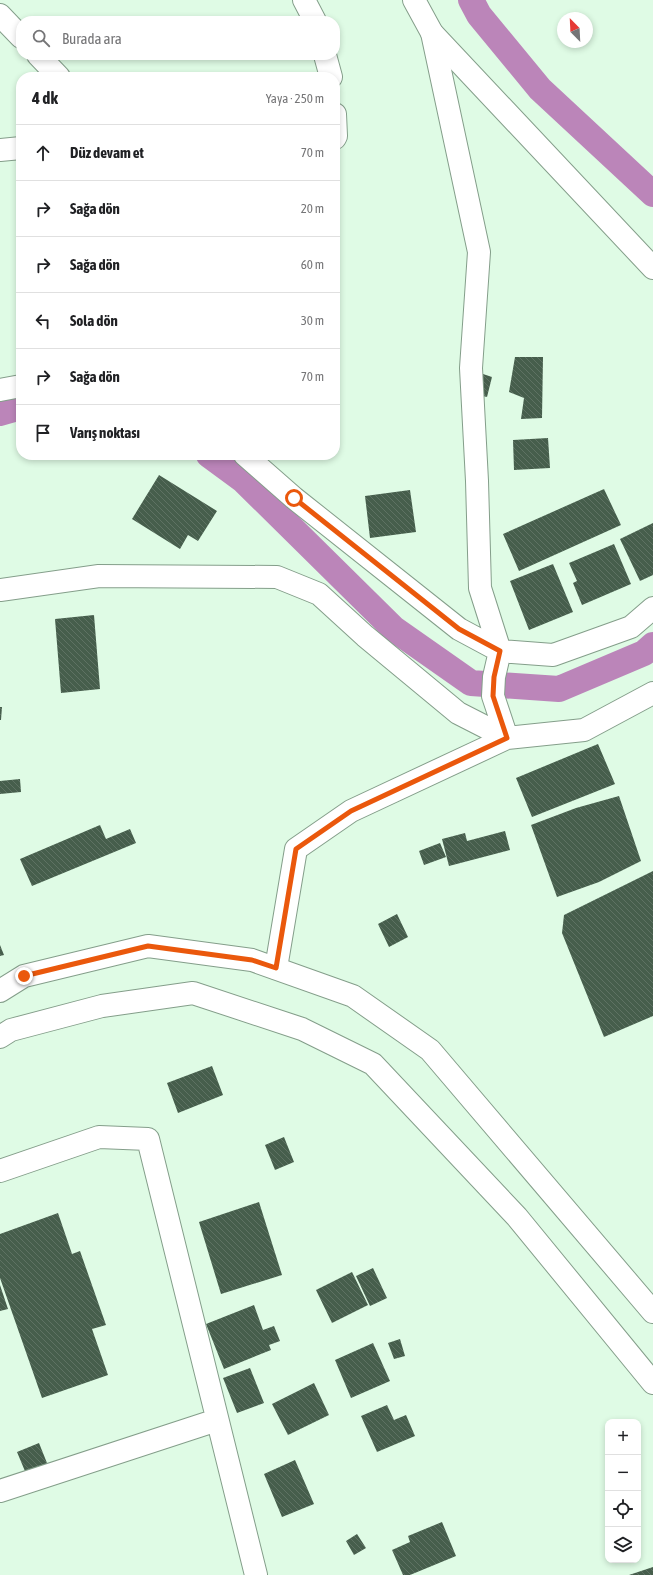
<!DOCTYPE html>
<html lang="tr">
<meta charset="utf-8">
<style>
body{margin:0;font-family:"Asap Condensed",sans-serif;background:#f2f2f2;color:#202124}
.controls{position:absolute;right:12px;bottom:12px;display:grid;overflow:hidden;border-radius:8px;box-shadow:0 2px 6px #0003}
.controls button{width:36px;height:36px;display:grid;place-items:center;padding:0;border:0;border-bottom:1px solid #e0e0e0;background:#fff;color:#202124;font:20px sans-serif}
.compass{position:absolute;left:557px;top:12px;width:36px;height:36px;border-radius:50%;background:#fff;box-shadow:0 2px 6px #0003;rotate:336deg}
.stop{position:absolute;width:12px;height:12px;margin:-9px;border:3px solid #ea580c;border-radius:50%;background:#fff}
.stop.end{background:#ea580c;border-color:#fff;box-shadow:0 1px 4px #0008}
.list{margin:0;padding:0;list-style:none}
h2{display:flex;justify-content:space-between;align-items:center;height:52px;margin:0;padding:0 16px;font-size:17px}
h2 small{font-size:13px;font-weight:400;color:#757577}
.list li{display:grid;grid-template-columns:26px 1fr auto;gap:12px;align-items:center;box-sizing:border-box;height:56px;padding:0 16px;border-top:1px solid #e0e0e0}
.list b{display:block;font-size:15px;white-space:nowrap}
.list em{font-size:13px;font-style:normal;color:#757577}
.icon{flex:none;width:22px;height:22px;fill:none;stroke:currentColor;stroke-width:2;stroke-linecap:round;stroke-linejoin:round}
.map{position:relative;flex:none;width:653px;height:1575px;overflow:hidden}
.search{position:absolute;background:#fff;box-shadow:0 2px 6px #0003;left:16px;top:16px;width:324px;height:44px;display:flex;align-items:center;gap:10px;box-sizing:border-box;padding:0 14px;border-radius:16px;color:#757577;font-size:15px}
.panel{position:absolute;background:#fff;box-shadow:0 2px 6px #0003;left:16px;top:72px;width:324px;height:388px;border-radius:16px}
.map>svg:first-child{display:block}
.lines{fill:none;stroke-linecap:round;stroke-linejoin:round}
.canal{stroke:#bb85b9;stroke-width:26}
.building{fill:url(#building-back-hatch)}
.minor-casing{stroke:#849e8a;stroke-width:24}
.secondary-casing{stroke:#849e8a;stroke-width:24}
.minor{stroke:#fff;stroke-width:22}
.secondary{stroke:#fff;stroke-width:22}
.route{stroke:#ea580c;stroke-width:5}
</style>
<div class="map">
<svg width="653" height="1575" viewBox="0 0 653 1575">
<defs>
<pattern id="building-back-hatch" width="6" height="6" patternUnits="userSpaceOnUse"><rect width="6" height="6" fill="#465e4c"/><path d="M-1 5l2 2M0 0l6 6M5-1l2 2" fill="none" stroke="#5e7263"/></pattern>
</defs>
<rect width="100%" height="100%" fill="#dffbe5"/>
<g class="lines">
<path class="canal" d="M471,0L479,15L540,89L653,194
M0,413L21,407
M209,455L243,480L394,629L471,683L559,689L644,653L653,645"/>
</g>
<path class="building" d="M515,357H543L542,418L521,419L524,398L509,392Z
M483,374L492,377L487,397L478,395Z
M548,438L550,468L514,470L513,440Z
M159,475L217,511L198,541L188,535L180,549L132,519Z
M604,489L621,525L519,571L503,534Z
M410,490L416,532L370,538L365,496Z
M653,523V575L640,581L620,539Z
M614,544L631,584L582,605L573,583L577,581L569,563Z
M553,564L573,612L529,630L510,581Z
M94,615L100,689L61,693L55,619Z
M0,707H2L1,720H0Z
M598,744L615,784L532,817L516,778Z
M20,779L21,792L0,794V781Z
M619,796L641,861L599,882L557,897L531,825L576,808Z
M100,825L106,839L130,829L136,843L32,886L20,859Z
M505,831L510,850L449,866L442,839L465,833L467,841Z
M440,843L446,857L424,865L419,851Z
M653,871V1016L604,1037L562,933L564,915Z
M397,914L408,937L389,947L378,924Z
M0,945L4,955L0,956Z
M212,1066L223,1095L178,1113L167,1083Z
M284,1137L294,1162L275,1170L265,1145Z
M259,1202L282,1275L221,1294L199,1222Z
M58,1213L72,1254L80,1251L106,1325L92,1329L108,1375L42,1398L0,1278V1234Z
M373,1268L387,1298L370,1306L356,1276Z
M352,1272L368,1305L332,1323L316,1290Z
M0,1285L8,1309L0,1311Z
M254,1305L263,1330L274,1326L280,1341L269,1345L271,1350L224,1369L206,1324Z
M400,1339L405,1356L394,1359L388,1343Z
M373,1343L390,1381L351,1398L335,1360Z
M250,1368L264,1403L237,1413L223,1378Z
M314,1383L329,1415L288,1435L272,1404Z
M387,1405L394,1420L406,1415L415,1436L377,1452L361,1416Z
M39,1443L49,1468L27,1476L17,1452Z
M295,1460L314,1504L282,1517L264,1474Z
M442,1522L456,1556L410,1575H403L392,1550L410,1542L408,1536Z
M357,1534L366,1548L354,1555L346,1541Z
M653,1567V1575H629Z"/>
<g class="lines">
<defs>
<path id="minor" d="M304,0L315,21
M0,15L21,37
M38,55L59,77
M325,55L331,77
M335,114L336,136L335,138
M0,150L21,148
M0,390L21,386
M245,455L294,498L459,629L500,651L553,655L631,627L653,608
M0,590L99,576L277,577L319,594L365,636L458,713L507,738L584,730L653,693
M276,968L296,849L351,811L507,738L493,696L494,677L500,651L480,588L477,481L471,368L479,252L432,33
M0,1171L99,1137L148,1139L256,1575
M0,1491L217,1420"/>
<path id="secondary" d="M414,0L432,33L653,268
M0,991L24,976L148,946L252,960L353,996L430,1050L653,1312
M0,1037L11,1030L102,1006L193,993L302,1029L373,1064L517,1217L653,1383"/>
</defs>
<use href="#minor" class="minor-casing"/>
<use href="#secondary" class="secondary-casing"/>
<use href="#minor" class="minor"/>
<use href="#secondary" class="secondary"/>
</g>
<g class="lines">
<path class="route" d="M24,976L148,946L252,960L276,968L296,849L351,811L507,738L493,696L494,677L500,651L459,629L294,498"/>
</g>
</svg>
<div class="controls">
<button>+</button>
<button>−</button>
<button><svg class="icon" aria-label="locate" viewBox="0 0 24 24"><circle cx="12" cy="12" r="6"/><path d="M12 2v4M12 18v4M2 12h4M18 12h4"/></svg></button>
<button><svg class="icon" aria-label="layers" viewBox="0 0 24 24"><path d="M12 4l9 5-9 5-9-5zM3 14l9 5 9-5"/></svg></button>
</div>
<svg class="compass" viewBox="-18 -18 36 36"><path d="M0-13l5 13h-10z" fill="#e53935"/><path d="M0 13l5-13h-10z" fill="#757577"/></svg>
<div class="stop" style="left:294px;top:498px"></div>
<div class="stop end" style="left:24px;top:976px"></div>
<div class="search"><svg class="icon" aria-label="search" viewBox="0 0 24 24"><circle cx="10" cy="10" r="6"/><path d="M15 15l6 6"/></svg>Burada ara</div>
<section class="panel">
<h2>4 dk<small>Yaya · 250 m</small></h2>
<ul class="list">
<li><svg class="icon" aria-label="ahead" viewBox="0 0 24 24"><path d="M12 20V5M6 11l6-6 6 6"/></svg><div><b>Düz devam et</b></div><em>70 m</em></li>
<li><svg class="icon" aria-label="right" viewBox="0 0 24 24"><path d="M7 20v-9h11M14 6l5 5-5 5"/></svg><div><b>Sağa dön</b></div><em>20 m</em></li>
<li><svg class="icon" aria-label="right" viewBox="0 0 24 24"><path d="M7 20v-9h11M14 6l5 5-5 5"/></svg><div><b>Sağa dön</b></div><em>60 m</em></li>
<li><svg class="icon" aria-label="left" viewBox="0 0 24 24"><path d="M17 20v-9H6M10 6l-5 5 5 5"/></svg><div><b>Sola dön</b></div><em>30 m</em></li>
<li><svg class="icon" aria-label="right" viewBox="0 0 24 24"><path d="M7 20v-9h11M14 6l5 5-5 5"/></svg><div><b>Sağa dön</b></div><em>70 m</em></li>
<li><svg class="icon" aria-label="arrive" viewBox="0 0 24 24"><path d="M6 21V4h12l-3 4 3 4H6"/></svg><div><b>Varış noktası</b></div></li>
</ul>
</section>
</div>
